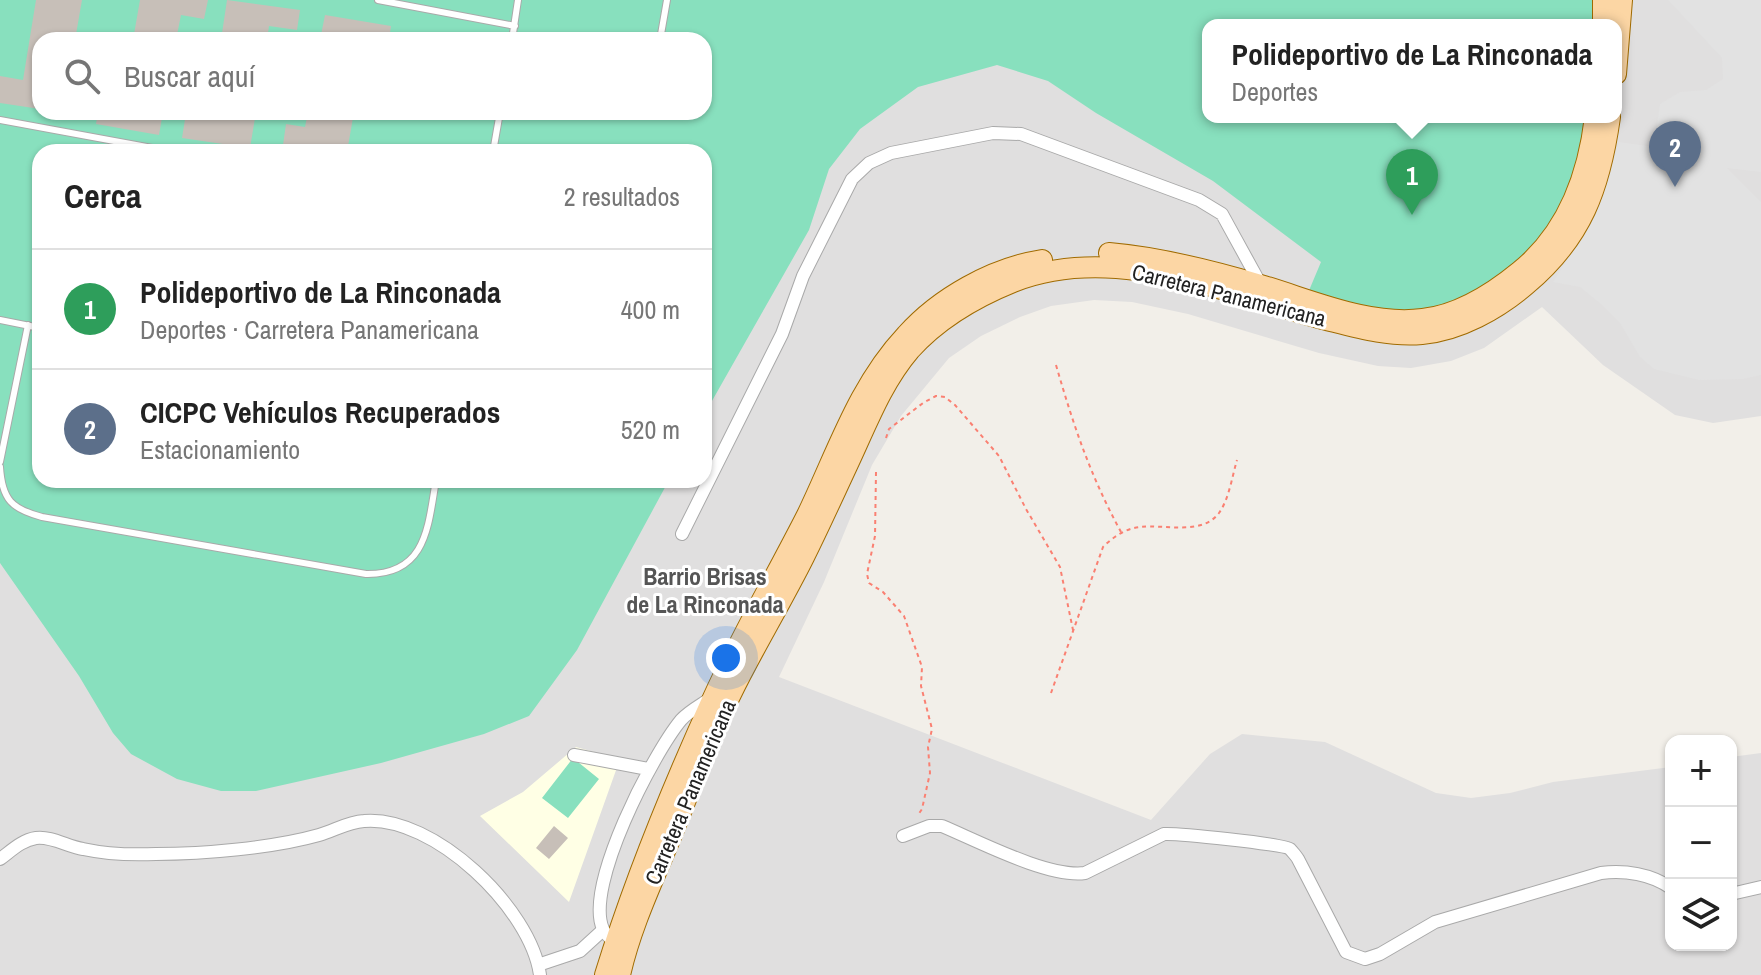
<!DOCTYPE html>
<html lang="es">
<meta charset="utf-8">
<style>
body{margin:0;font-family:"Archivo Narrow",sans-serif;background:#f2f2f2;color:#222}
.controls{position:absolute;right:24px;bottom:24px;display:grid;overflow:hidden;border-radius:16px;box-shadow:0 2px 6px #0004}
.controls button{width:72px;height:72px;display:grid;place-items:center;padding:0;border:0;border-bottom:2px solid #e0e0e0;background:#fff;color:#222;font:40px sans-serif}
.you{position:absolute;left:726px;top:658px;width:28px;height:28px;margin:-20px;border:6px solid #fff;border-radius:50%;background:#1a73e8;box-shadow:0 0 0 12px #1a73e833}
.badge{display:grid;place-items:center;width:52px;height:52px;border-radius:50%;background:#d40000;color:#fff;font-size:26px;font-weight:700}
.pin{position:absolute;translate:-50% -66px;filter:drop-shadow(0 2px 4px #0008)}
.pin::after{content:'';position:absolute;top:42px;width:28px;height:24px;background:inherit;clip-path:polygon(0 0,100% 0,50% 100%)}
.popup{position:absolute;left:1202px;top:19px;width:420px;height:104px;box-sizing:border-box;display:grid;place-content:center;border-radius:16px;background:#fff;filter:drop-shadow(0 2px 6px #0005);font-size:26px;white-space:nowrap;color:#767676}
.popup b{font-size:30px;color:#222}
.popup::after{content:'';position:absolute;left:50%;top:100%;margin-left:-16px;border:16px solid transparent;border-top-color:#fff}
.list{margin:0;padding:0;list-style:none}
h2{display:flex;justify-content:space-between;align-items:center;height:104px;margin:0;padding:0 32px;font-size:34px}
h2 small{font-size:26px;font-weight:400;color:#767676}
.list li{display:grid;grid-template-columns:52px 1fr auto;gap:24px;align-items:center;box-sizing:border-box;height:120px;padding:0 32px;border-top:2px solid #e0e0e0}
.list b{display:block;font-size:30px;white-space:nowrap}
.list p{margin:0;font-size:26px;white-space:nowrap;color:#767676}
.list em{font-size:26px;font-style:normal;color:#767676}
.icon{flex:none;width:44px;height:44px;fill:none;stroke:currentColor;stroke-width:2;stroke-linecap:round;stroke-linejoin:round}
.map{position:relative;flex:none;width:1761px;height:975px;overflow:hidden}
.search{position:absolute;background:#fff;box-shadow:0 2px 6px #0004;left:32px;top:32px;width:680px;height:88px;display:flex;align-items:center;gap:20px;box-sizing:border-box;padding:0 28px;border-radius:24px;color:#767676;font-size:30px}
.panel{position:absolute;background:#fff;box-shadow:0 2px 6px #0004;left:32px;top:144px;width:680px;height:344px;border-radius:24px}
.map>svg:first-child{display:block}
.residential{fill:#e0dfdf;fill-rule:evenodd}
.education{fill:#ffffe5}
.pitch{fill:#88e0be;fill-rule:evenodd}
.parking{fill:#e2e2e2}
.building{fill:#c7bfb8}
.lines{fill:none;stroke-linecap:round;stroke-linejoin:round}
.lane-casing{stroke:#a9a9a9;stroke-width:8}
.street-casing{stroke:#a9a9a9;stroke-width:14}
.primary-casing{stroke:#a06b00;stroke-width:22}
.path{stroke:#fa8072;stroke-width:2;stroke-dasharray:4 4;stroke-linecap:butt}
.lane{stroke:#fff;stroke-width:6}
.street{stroke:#fff;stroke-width:12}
.primary{stroke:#fcd6a4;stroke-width:20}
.labels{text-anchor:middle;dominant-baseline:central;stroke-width:6;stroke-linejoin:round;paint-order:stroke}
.street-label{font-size:22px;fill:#222;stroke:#fff}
.neighbourhood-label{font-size:24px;font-weight:bold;fill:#555;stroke:#fff}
</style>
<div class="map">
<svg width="1761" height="975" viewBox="0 0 1761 975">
<rect width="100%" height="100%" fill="#f2efe9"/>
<path class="residential" d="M0,0H1761V416L1713,423L1675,415L1603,365L1542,307L1484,348L1451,361L1411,368L1378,366L1319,353L1188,314L1132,302L1094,300L1051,306L1020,317L981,336L949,358L901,416L872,465L824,582L779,677L1151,820L1210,754L1242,734L1325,742L1436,793L1471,798L1510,793L1553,782L1671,767V945H1731V757L1761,753V975H0ZM1208,25H1616V117H1208ZM40,40H704V112H40ZM40,152H704V480H40Z"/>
<path class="education" d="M576,747L620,759L569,902L480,816L523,792Z"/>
<path class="pitch" d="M0,0H1603V25H1208V117H1595L1584,173L1527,265L1424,319L1305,300L1321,262L1213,181L1096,113L1048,81L997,65L918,87L860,129L829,169L809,230L704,415V152H40V480H669L577,650L529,716L484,734L381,763L256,791H221L177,779L131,754L113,733L79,676L0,563ZM40,40H704V112H40Z
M573,758L599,779L568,818L542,798Z"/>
<path class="parking" d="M1668,0H1761V172L1727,168L1761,202V375L1743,379L1699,380L1654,369L1640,357L1620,323L1602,305L1580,287L1553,282L1596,213L1619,142L1654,147L1660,104L1680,92L1706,90L1723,79L1722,58Z"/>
<path class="building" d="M36,0H82L75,40H40V109L0,103V76L23,80Z
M140,0H208L204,19L181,15L176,40H133Z
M227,0L300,10L297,30L269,26L267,40H221Z
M325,15L391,26L389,40H320Z
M98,112H163L159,135L96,124Z
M210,112H256L250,148L182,138L186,113L209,116Z
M308,112H354L347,152H282L286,124L305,127Z
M554,826L568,838L549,859L536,848Z"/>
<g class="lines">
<defs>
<path id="lane" d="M378,0L515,26
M512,40L518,0
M660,40L667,0
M0,120L174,152
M493,152L500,112
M0,320L40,328
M0,462L28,325
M0,467C2,500 12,509 42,517L366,574C427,575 428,526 436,480"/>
<path id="street" d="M682,534L782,334L803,276L852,179L869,163L891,153L993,133L1021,134L1199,200L1222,214L1261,285
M574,755L648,769
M903,836L929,826H942C978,841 1048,878 1085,873L1164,834C1175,833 1284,844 1290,849C1291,850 1297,857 1298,859L1346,952L1365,959L1380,954L1435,922L1601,873C1625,870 1651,874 1671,888
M0,859C11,851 22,840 36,838C52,836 68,847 83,849C106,854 132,855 156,854C203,854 273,848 319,835C334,831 347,822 364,821C434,815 531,909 540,975
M1731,894L1761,887
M615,943C611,939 605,934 603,929C584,886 653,754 681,720C689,711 701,705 711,698
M538,965L580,951L603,930"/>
<path id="primary" d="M1603,0V25
M1616,74L1622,0
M1109,253C1157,257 1217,272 1264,286C1314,301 1370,326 1423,319C1459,315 1492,294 1520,271C1567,233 1588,176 1595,117
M605,975C634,881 672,788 713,698C741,636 776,576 807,515C837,453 858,386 906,335C939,298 992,268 1042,260
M620,975C630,930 650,887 668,844C689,794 707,742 731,694C754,647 781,603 804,557C819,527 833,496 847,466C866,426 881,384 910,350C937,320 976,297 1013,282C1114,242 1225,293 1323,319C1355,327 1388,337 1422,334C1459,331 1498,309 1526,285C1582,238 1600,188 1610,117"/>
</defs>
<use href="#lane" class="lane-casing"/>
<use href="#street" class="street-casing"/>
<use href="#primary" class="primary-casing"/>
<path class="path" d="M1056,365C1074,427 1090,475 1121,532
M886,438L889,429L923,403L936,396L945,397L955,405L999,456L1026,509L1060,567L1073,630
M876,472L875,536L867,574L869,583L883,592L904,616L922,667L921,686L932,729L928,747L930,773L922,809L918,815
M1051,693L1103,547C1113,537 1126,528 1141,527C1164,524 1202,536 1219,513C1229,499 1232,477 1237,460"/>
<use href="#lane" class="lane"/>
<use href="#street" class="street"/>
<use href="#primary" class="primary"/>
</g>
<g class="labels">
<g class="street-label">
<text transform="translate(1229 295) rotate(14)">Carretera Panamericana</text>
<text transform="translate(690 792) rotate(-67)">Carretera Panamericana</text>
</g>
<g class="neighbourhood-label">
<text x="705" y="576">Barrio Brisas<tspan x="705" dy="28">de La Rinconada</tspan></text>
</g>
</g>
</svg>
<div class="controls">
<button>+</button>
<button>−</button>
<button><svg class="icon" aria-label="layers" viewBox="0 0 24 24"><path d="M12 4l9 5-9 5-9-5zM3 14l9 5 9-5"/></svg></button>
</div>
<div class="you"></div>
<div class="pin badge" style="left:1412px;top:215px;background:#2e9e5b">1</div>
<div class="popup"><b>Polideportivo de La Rinconada</b>Deportes</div>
<div class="pin badge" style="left:1675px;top:187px;background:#5c6f8a">2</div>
<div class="search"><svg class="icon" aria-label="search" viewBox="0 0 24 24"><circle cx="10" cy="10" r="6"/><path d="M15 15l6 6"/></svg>Buscar aquí</div>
<section class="panel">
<h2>Cerca<small>2 resultados</small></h2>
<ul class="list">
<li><span class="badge" style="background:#2e9e5b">1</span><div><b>Polideportivo de La Rinconada</b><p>Deportes · Carretera Panamericana</p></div><em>400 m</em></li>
<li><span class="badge" style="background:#5c6f8a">2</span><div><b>CICPC Vehículos Recuperados</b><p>Estacionamiento</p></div><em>520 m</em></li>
</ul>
</section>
</div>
